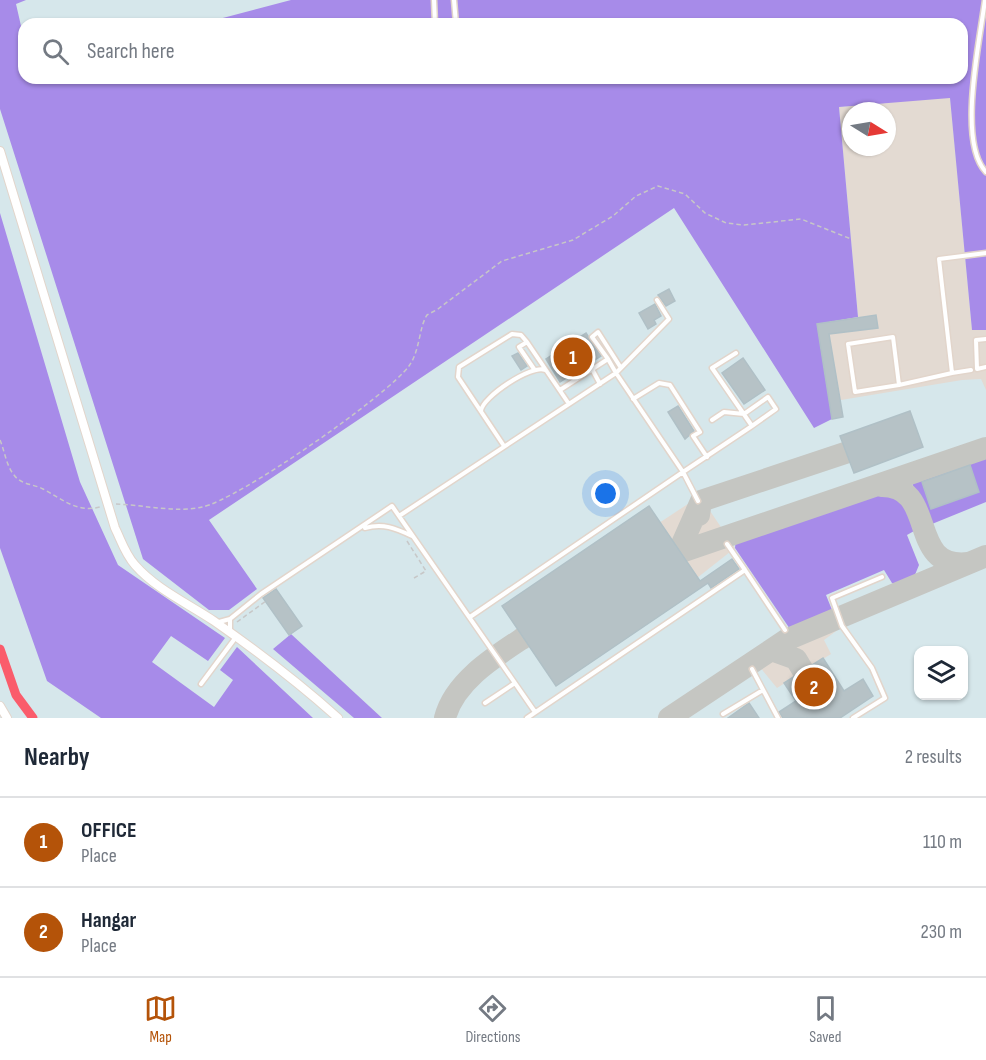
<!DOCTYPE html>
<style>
body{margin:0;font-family:"Sofia Sans Condensed",sans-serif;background:#f2f2f3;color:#1f2937}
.controls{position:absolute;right:18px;bottom:18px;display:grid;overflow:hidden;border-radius:12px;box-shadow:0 2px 4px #0004}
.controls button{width:54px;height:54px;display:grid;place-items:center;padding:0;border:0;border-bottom:2px solid #e0e1e3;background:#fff;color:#1f2937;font:30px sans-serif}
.compass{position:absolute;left:842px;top:102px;width:54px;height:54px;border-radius:50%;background:#fff;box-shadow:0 2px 4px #0004;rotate:101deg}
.you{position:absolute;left:606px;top:494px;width:21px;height:21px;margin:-15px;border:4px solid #fff;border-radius:50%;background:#1a73e8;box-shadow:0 0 0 9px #1a73e833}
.badge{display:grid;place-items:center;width:39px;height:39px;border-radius:50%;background:#b45309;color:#fff;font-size:20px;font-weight:700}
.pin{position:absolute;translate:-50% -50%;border:3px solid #fff;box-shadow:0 2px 6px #0006}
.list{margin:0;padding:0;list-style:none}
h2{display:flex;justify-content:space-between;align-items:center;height:78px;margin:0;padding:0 24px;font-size:26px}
h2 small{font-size:20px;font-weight:400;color:#747a83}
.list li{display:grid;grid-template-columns:39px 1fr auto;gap:18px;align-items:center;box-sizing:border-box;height:90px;padding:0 24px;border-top:2px solid #e0e1e3}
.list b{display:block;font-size:22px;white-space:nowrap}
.list p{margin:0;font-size:20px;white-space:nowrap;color:#747a83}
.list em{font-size:20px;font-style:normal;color:#747a83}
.icon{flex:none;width:33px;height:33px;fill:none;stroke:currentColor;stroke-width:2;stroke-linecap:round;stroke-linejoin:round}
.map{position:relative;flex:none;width:986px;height:718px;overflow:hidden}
.search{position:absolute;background:#fff;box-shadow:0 2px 4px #0004;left:18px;right:18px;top:18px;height:66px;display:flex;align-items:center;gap:15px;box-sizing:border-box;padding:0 21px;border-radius:18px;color:#747a83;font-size:22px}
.sheet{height:258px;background:#fff}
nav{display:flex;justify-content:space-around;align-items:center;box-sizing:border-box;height:84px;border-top:2px solid #e0e1e3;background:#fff;font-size:16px;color:#747a83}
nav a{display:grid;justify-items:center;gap:3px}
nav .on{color:#b45309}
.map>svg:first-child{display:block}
.airport{fill:#e3dad2;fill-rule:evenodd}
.green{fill:#a78be9}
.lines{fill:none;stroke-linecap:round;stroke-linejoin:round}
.canal{stroke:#fa5c6b;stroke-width:9}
.taxiway{stroke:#c5c6c2;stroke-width:22}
.building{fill:#b6c2c6;stroke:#b0c0c6;stroke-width:1.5}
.lane-casing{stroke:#e2d5cb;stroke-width:7}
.street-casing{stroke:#e2d5cb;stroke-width:10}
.path{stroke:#c7c7c7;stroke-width:1.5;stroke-dasharray:4.5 3;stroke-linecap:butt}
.lane{stroke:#fff;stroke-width:4}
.street{stroke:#fff;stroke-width:8}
</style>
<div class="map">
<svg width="986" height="718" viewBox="0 0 986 718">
<rect width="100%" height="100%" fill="#d6e7eb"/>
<path class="airport" d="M950,97L972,330H986V390L981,379L962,380L829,402L817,324L858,317L839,107ZM851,111H887V147H851Z
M700,496L735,548L697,578L659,523Z
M837,625L839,629L824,640L831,654L777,688L759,666L793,644Z"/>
<path class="green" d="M0,0H26L16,4L24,39V78H962V24H200L291,0H986V330H972L950,98L839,107L858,317L817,324L832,419L814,428L674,208L209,520L257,589L229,610H209L143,559L0,109Z
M0,213L80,482L118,565L225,638L208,661L171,636L152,662L214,707L233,680L220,670L237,647L313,718H101L47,681L0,548Z
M986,452V502L932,524L926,521L911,480Z
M879,492L880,494L886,492L887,495L899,494L909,506L916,524L913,527L914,531L907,535L919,565L912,582L899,587L892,583L884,570L826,595L832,610L829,618L792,632L735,548L736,538Z
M291,634L382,718H354L273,649Z"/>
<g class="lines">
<path class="canal" d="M0,649L16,695L33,718"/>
<path class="taxiway" d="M881,486C939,485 906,570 968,563
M701,501L678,553L986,448
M699,515L701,501L845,453
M771,650L796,659L805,674
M445,718C454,682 494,657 523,638
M669,718L786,640L986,556"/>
</g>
<path class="building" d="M669,289L675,301L666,306L658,295Z
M655,304L661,316L654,320L656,324L648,329L639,313Z
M876,315L878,328L829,334L843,417L832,419L817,324Z
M586,333L601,356L560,382L546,359Z
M518,353L527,366L521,370L512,356Z
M743,358L765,390L744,404L722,373Z
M678,406L694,431L685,439L668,412Z
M910,411L923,447L854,473L840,436Z
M970,465L979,492L931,509L922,482Z
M649,506L700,581L732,559L739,569L711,588L708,583L556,686L502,606Z
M276,589L302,626L289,635L263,598Z
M823,658L844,691L863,679L873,696L840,718H783L779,712L796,701L784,683Z
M749,703L759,718H728Z"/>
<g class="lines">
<defs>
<path id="lane" d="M434,0L435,24
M454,0L456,24
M985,0C980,40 957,142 986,172
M893,337L899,385L855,392L848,344Z
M986,339L976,340L977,369L986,367
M608,359L616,373L669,319L657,300
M534,369L519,347L527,342L569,404
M592,369L600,384
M971,370L952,373L939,259L986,253
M899,385L952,373
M560,390L608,359L592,337L598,332L621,368
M633,399L659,383L670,385L700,432L693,436L707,457
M481,411C482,397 532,364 545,370
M712,420L724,412L744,414L768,397L776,409L752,426L712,368L736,353
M504,446L458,377L459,367L512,334L521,335L527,342
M698,501L683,472L752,426
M399,516L616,373L683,472L470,617
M365,528C383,523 395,528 412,536
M727,544L745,570
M230,619L261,594L392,506L535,712
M219,622L230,619V631
M752,669L778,718
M201,684L236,637
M485,703L515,683
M723,714L763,690
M527,718L745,570L785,630
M853,718L885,698L872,668L842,626L832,598L882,577"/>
<path id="street" d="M0,151L115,528C121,540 125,554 135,565C156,589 187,603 214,621C257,651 299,683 338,718
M0,706L7,718"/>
</defs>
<use href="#lane" class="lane-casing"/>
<use href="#street" class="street-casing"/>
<path class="path" d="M0,440C5,452 6,465 14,475C21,485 34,484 43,489C62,499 77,513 100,507
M116,504C143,505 177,513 202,507C238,500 387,396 409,366C420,351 419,327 427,315L438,309L502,261L573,240L613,216L636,196L658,186L685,194L705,213L726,223L744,225L801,219L851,239
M407,541L426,571L414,578
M237,622L266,601"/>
<use href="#lane" class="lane"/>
<use href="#street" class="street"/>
</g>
</svg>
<div class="controls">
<button><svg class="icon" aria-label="layers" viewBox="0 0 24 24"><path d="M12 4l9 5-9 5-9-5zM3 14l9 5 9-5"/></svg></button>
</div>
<svg class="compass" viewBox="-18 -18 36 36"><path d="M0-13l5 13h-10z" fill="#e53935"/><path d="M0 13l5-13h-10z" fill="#747a83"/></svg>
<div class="you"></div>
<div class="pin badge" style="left:573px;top:357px">1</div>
<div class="pin badge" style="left:814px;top:687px">2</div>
<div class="search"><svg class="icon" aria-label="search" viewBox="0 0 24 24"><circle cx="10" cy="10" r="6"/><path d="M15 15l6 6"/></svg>Search here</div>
</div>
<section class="sheet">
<h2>Nearby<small>2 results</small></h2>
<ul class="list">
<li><span class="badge">1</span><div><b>OFFICE</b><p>Place</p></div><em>110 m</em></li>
<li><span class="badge">2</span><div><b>Hangar</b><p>Place</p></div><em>230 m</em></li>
</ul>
</section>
<nav>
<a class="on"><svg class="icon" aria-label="map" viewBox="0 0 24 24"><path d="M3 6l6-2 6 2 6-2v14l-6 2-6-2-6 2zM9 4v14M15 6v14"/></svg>Map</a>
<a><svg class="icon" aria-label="directions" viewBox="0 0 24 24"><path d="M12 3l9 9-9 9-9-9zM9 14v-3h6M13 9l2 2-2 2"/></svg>Directions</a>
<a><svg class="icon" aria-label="saved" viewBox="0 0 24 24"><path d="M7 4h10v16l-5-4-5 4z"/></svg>Saved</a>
</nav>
